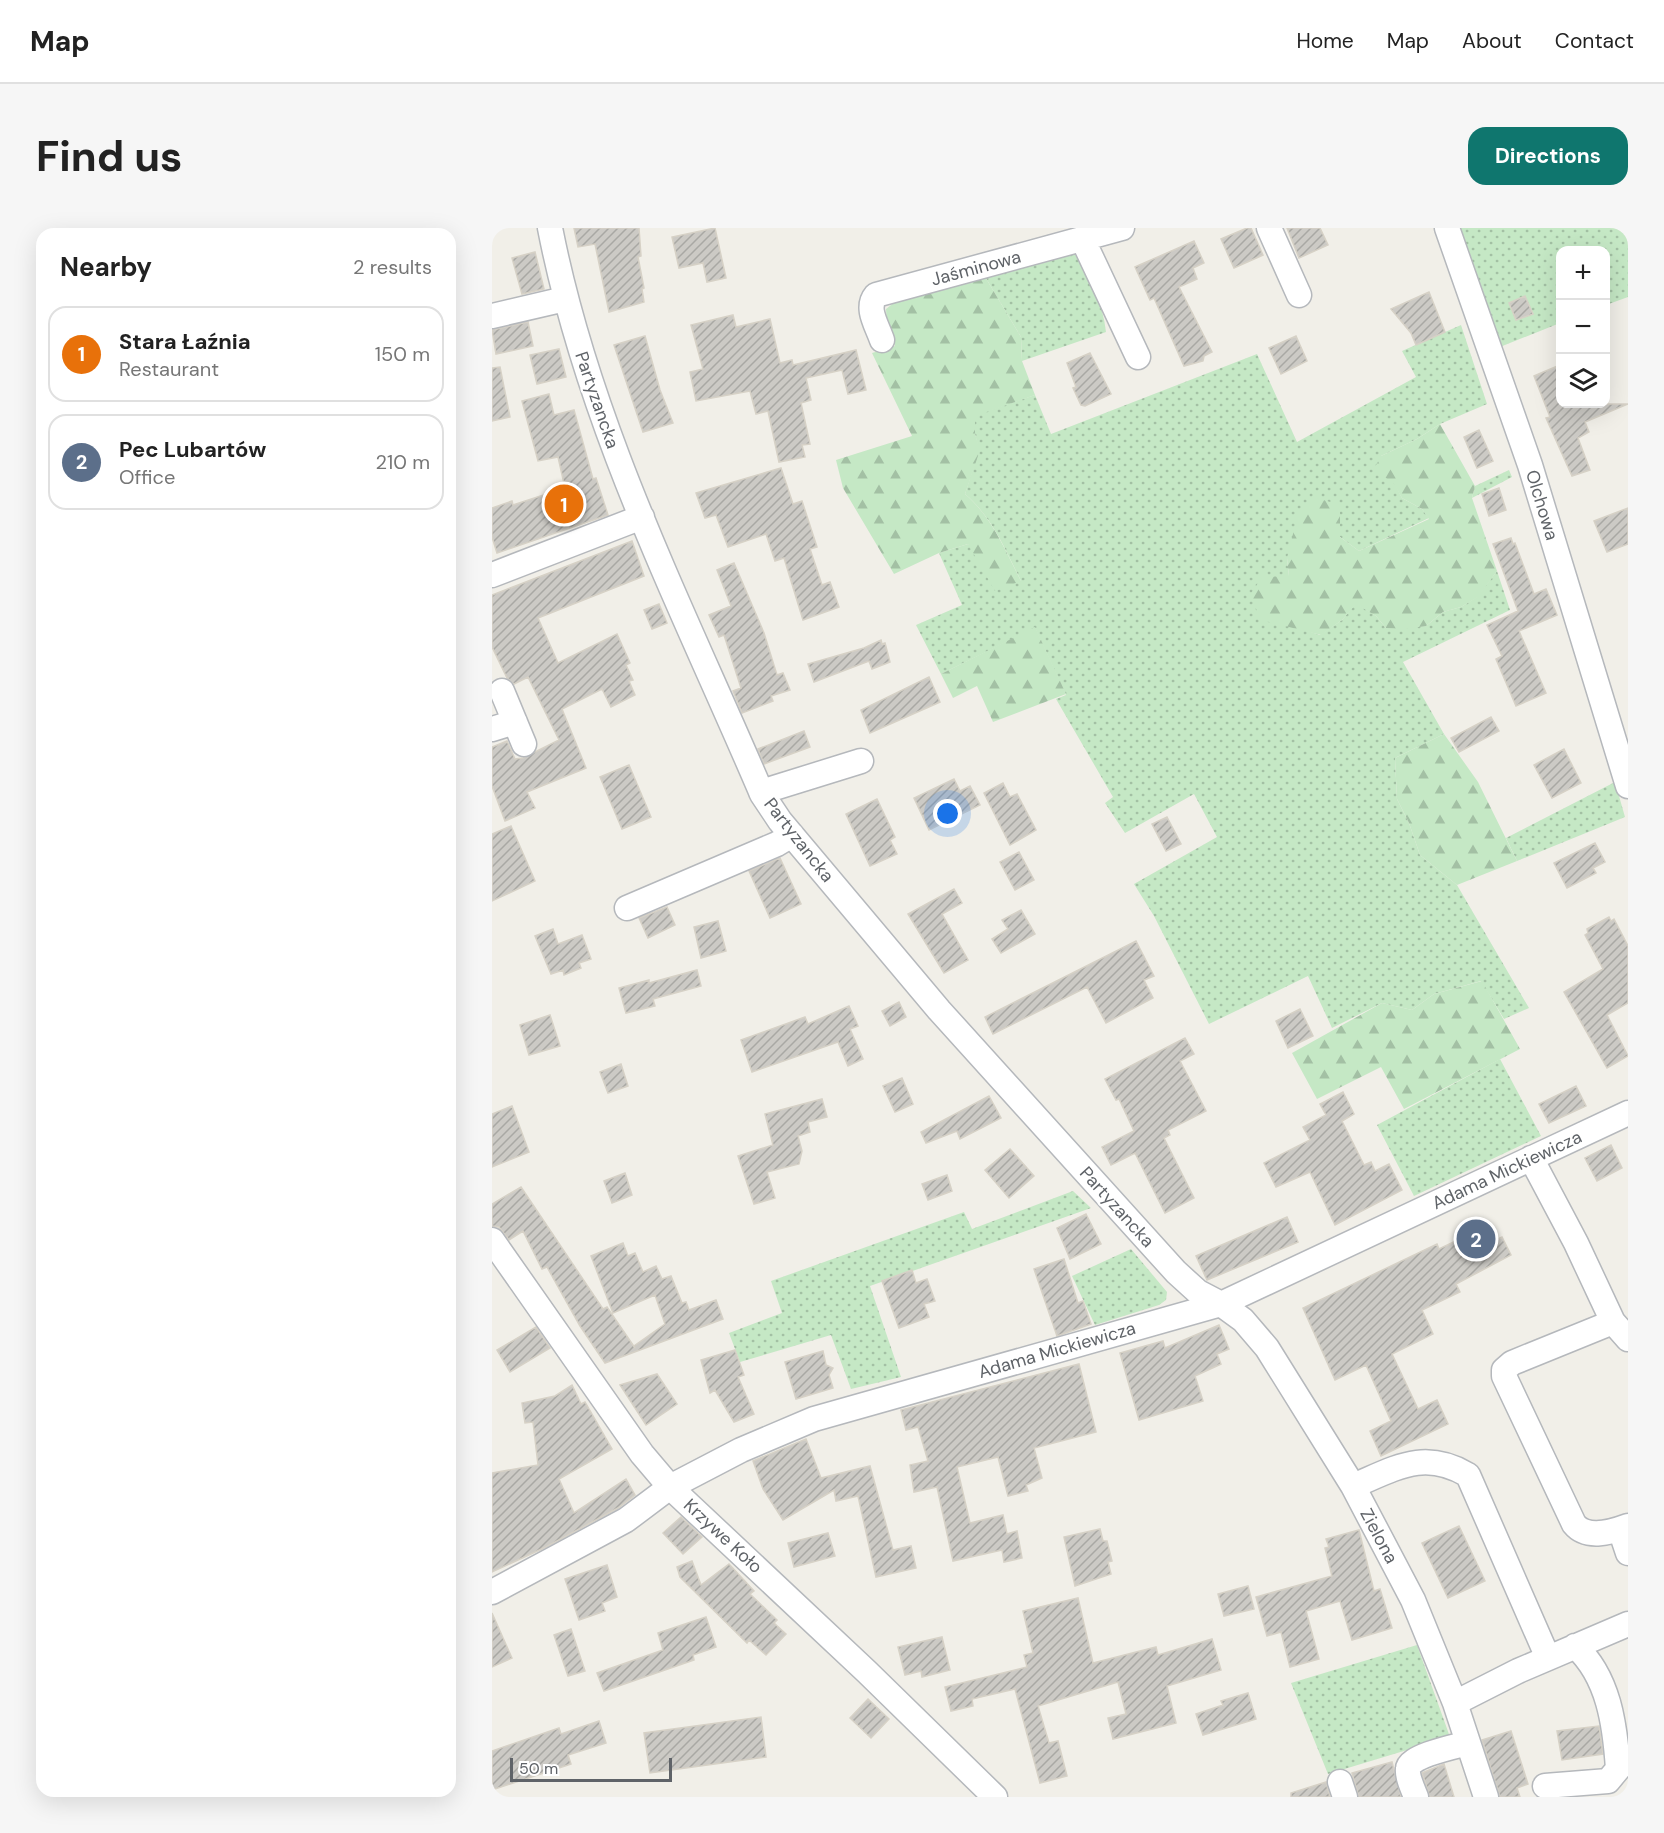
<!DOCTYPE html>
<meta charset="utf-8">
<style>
body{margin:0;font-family:"DM Sans",sans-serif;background:#f6f6f6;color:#222}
.controls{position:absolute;right:18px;top:18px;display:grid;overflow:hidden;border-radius:12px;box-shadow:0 6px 24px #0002}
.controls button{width:54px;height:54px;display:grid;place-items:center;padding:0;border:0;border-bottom:2px solid #e0e0e0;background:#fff;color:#222;font:30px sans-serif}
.scale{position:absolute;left:18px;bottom:15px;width:162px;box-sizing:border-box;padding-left:6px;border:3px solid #5f6368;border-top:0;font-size:16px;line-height:21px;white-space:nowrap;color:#5f6368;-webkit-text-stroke:4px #fff;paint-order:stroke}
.you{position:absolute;left:456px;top:586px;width:21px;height:21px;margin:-15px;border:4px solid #fff;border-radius:50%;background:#1a73e8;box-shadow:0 0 0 9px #1a73e833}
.badge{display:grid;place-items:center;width:39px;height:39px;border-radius:50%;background:#0f766e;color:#fff;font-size:20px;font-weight:700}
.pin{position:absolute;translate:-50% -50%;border:3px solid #fff;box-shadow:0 2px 6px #0006}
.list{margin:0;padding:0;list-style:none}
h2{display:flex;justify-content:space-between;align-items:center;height:78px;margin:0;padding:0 24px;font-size:26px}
h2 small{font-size:20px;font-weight:400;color:#767676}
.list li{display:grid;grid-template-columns:39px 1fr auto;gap:18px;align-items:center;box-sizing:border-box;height:96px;margin:0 12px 12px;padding:0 12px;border:2px solid #e0e0e0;border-radius:18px}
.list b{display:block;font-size:22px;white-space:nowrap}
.list p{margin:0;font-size:20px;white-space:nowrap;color:#767676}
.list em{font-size:20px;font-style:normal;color:#767676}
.icon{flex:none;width:33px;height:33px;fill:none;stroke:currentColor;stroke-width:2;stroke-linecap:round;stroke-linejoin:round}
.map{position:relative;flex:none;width:1136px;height:1569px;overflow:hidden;border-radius:18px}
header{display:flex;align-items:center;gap:36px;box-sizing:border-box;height:84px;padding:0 30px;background:#fff;border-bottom:2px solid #e0e0e0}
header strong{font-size:28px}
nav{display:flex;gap:33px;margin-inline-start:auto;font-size:21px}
.intro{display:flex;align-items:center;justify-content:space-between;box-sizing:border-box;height:144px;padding:0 36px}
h1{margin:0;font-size:42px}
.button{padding:15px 27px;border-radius:18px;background:#0f766e;color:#fff;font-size:21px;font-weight:700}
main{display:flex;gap:36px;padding:0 36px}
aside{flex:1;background:#fff;border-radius:18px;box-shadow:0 6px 24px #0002}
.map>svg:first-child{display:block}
.grass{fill:url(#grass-dots)}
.forest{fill:url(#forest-firs)}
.building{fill:url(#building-hatch);stroke:#d6d1c6;stroke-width:1.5}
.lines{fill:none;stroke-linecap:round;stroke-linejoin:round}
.minor-casing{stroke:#b5b8bc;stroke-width:27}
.minor{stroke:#fff;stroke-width:24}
.labels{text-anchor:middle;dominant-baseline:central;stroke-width:4.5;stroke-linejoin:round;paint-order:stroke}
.street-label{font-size:18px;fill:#5f6368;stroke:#fff}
</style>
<header>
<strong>Map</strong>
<nav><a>Home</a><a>Map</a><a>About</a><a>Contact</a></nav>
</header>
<div class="intro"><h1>Find us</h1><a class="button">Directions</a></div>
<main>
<aside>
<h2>Nearby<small>2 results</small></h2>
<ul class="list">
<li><span class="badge" style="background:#e8710a">1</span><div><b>Stara Łaźnia</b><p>Restaurant</p></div><em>150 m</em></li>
<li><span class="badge" style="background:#5c6f8a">2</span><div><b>Pec Lubartów</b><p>Office</p></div><em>210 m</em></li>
</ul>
</aside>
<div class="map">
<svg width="1136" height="1569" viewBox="0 0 1136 1569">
<defs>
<pattern id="grass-dots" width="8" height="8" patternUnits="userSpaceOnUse" patternTransform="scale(1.5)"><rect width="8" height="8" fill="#c5e8c5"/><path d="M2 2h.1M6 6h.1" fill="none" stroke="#a3c0a4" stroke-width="1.8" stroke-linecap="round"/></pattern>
<pattern id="forest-firs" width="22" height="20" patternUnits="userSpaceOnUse" patternTransform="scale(1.5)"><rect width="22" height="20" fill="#c5e8c5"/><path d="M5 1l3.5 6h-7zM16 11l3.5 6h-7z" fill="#a3c0a4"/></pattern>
<pattern id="building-hatch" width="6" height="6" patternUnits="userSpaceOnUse" patternTransform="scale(1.5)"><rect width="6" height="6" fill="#cccac5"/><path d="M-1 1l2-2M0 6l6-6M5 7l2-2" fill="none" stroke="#a9a8a4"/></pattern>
</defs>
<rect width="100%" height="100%" fill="#f1efe8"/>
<path class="grass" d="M968,0H1136V69L1114,77V22H1068V95L1008,119Z
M582,25C598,49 611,75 614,104L530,133L529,109L492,47Z
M969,97L995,176L948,196L925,211L889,228L910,270L930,281L937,290L867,323L848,309L795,330L797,348L813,402L828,407L850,392L864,375L884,388L894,400L934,398L951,384L969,379L985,369L1005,343L1018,382L911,434L952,506L903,530L905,571L917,595L928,627L965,657L1037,780L1012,791L989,753L942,766L920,782L890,775L840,800L816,748L717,796L662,688L642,656L725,609L702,566L633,605L613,575L621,569L564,471L574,467L543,400L449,446L424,397L470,377L447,325L476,316L529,353C513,321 500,289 473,266L487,222L483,206V187L543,167L559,206L765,126L805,214L924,149L910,123Z
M1017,242L1020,249L980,270L983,258Z
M1123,554L1133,589L1025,633L1014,610Z
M1008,831L1049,908L922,968L885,897Z
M581,963L599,980L378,1058L409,1149L359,1161L339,1107L248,1134L237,1105L290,1085L279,1053L472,984L480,1001Z
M639,1021L675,1064L674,1072L667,1077L603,1097L580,1048Z
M925,1417L958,1509L836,1546L799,1455Z"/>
<path class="forest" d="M492,47L529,109L530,133L543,167L483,188V206L488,222L473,266C500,289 513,322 529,353L503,363L476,316L447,325L402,346L351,260L344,232L420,208L380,125L403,118L395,98L394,81L409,69Z
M948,196L983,258L980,270L1005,343L986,369L969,379L951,384L934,398L913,401L894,400L884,388L864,376L850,392L829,407L769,392L758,367L770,349L797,348L795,330L805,290L825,270L848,277V309L867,323L937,291L930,281L910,270L902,256L882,241L889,228L925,211Z
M543,399L574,466L501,494L485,458L461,470L449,446Z
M952,506L986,554L1025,633L965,657L928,627L917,595L905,571L903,530Z
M990,753L1028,821L912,881L889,839L825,871L800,825L890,775L920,782L942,766Z"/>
<path class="building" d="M82,0H147L149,28L146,29L152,60L150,61L152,74L117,84L103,16L86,19Z
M223,0L234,50L215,54L211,35L187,40L180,9Z
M755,0H759L771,27L742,40L729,11Z
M795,0H828L836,17L807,30Z
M702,13L712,35L701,40L705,51L687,59L720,124L712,128L711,133L692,138L662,70L658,72L643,39Z
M43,24L52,61L30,66L20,30Z
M937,64L953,104L924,117L919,105L899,81Z
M1033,68L1041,86L1024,92L1017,75Z
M241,87L244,99L278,91L288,135L300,132L301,137L364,122L374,162L356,166L350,142L314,150L319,172L309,175L318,216L310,217L313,229L287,234L276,183L264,186L258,163L204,173L198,144L211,141L199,97Z
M36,94L41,118L4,126L0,102Z
M153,108L168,162L181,195L151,204L122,117Z
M804,108L815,133L789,146L777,120Z
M67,121L74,149L45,156L38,127Z
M598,125L619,166L593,178L589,177L581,160L584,159L575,135Z
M1068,137V176H1136L1093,194L1097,204L1086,210L1098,242L1080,248L1054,190L1058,189L1042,148Z
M8,139L18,189L0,193V140Z
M57,166L62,187L82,182L101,251L104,250L116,287L5,325L0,309V280L20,273L21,277L73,260L66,229L46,233L30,173Z
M987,202L1001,233L985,240L972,209Z
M289,240L301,276L310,273L325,319L318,321L330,357L338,354L347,379L311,392L292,330L283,333L274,306L236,319L224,287L213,290L204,265Z
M1007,260L1014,282L997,288L990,266Z
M1136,280V316L1115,324L1102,293Z
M1019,310L1021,316L1023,315L1042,366L1054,361L1065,387L1027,403L1054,465L1024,478L1004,431L1010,428L995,397L1026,383L1001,316Z
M140,313L152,348L46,390L66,435L125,406L138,435L134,437L141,452L137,453L143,467L119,479L110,461L70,481L94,540L35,564L43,580L13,593L0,558V519L15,513L23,531L31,530L67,512L36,449L22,456L15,450L0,419V367Z
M242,335L272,405L285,447L291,445L298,462L279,468L281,473L250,485L241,463L249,460L232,407L227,409L217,387L239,378L225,342Z
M167,376L175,395L160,401L152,382Z
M389,412L390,416L393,415L398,434L380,441L377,433L322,454L316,436L372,420Z
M437,449L448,474L378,505L369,482Z
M999,489L1007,503L967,524L959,510Z
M312,503L318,519L272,536L266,521Z
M1072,521L1089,555L1060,570L1042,537Z
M137,537L159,589L130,601L108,549Z
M462,551L468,563L478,558L488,577L437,602L422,570Z
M511,555L518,569L525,566L544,602L518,617L492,565Z
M385,571L403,609L398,612L405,626L378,638L354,586Z
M675,589L689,616L674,623L660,596Z
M19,598L43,653L0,673V606Z
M1103,615L1113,634L1101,640L1104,645L1075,660L1062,635Z
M527,624L542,652L523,662L508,634Z
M288,630L309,676L278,690L257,643Z
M462,661L470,675L450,686L476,732L452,745L416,686Z
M175,679L183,697L156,710L147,690Z
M529,682L543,706L509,725L500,711L516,701L510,692Z
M1117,689L1119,693L1122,691L1136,718V775L1115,787L1136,828L1115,840L1072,764L1111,741L1093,707L1096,705L1095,701Z
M226,693L234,723L209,730L202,699Z
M61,701L66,716L90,707L99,731L87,735L89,740L72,747L71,742L59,746L43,708Z
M644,713L662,748L652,752L661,770L614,795L595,759L501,806L493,789Z
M205,742L209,758L161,771L163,778L134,785L127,760L157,752V755Z
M407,774L414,789L398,798L390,783Z
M357,778L366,798L358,801L371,831L356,838L346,814L260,844L249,812L313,789L316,796Z
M808,781L821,808L796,820L784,793Z
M58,787L68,818L37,827L28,797Z
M693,810L702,826L688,833L714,883L676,902L678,907L672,910L702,970L673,985L643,925L619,937L610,919L642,903L627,871L624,872L613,851Z
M129,836L136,858L116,865L108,844Z
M410,850L421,876L403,884L391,858Z
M1084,858L1094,878L1057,895L1047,876Z
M851,864L862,886L850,893L872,937L879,934L883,943L897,936L910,962L843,997L818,944L784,959L772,935L818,912L811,899L834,887L828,876Z
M497,868L509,890L468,911L465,903L434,915L429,904Z
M330,871L335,889L316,894L318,904L306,908L310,923L307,936L275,944L283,970L262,976L246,928L281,917L273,886Z
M20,878L37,924L0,939V886Z
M1119,917L1130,940L1105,953L1093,930Z
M518,921L542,948L517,970L493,942Z
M133,945L140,967L120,975L112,953Z
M455,947L460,963L436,972L430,956Z
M29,959L111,1081L115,1079L143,1120L142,1118L173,1096L163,1067L121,1085L99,1028L131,1015L136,1028L143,1025L151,1044L164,1038L170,1051L179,1048L190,1075L194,1074L197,1082L224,1072L231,1091L113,1135L88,1098L55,1039L50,1041L31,1003L17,1012L7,999L0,998V976Z
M594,986L609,1016L578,1031L565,1000Z
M795,989L806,1014L715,1052L704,1028Z
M995,998L1002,1013L1010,1009L1019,1027L964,1056L968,1064L930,1082L941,1106L900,1126L926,1181L945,1172L956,1196L889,1228L878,1203L899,1193L874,1137L843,1152L811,1080L945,1016L947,1021Z
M572,1031L586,1075L591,1073L599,1096L565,1108L542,1041Z
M420,1042L424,1055L435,1051L443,1073L432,1076L437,1089L407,1100L390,1053Z
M727,1097L737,1121L725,1126L729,1136L703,1148L711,1173L647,1192L628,1125L671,1113L673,1120Z
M44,1099L58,1120L18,1144L5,1122Z
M243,1122L252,1147L246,1149L262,1186L242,1194L223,1162L218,1165L209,1132Z
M331,1123L334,1137L341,1140L337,1147L341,1160L304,1171L293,1134Z
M587,1136L604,1204L542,1220L550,1250L534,1257L536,1263L516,1268L506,1229L465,1239L478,1295L511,1287L515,1306L525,1303L530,1330L512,1334L510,1322L461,1333L445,1259L422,1264L418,1237L436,1233L426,1199L414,1202L409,1182Z
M165,1146L185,1176L154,1197L128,1157Z
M80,1157L89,1176L93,1174L120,1221L67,1251L82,1285L134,1251L143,1267L126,1280L54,1319L0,1344V1245L46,1237L41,1194L33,1195L30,1175L63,1168Z
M314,1211L329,1250L378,1238L401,1322L419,1318L424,1340L384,1349L366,1268L344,1273L342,1262L291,1292L271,1261L261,1233Z
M189,1289L210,1309L191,1326L171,1305Z
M967,1298L993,1353L956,1370L930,1315Z
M608,1301L611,1313H615L620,1333L616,1334L619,1346L583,1358L572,1309Z
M867,1302L882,1363L888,1361L900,1400L860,1412L848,1373L814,1383L827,1431L798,1439L789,1404L775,1408L764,1369L840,1348L833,1320L837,1319L834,1311Z
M336,1305L343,1328L302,1339L296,1315Z
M200,1333L209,1357L237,1336L262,1363L258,1366L285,1392L282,1395L294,1406L274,1427L257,1412L255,1415L188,1349L185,1339Z
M115,1337L125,1369L110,1375L113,1383L87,1392L73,1351Z
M756,1358L762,1381L732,1388L726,1366Z
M586,1370L601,1435L664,1419L666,1427L720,1411L729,1442L675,1458L684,1495L621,1511L616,1490L634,1486L626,1454L546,1478L557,1515L566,1513L575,1548L548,1555L523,1461L480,1471L481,1478L459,1483L453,1459L535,1439L532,1427L541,1425L531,1383Z
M0,1385L20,1430L0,1439Z
M214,1389L224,1419L201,1427L202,1432L112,1463L105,1445L171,1422L166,1405Z
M79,1401L93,1443L76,1448L62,1407Z
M450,1409L458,1442L430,1449L429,1443L413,1447L406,1419Z
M756,1465L764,1491L711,1507L704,1486L731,1477L729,1473Z
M376,1471L397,1491L379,1510L358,1490Z
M269,1489L274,1529L158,1545L152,1505Z
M107,1493L114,1515L76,1527L79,1536L0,1562V1523L67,1500L69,1506Z
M1107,1498L1111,1526L1070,1532L1065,1503Z
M1019,1503L1036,1556L1025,1560L1028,1569H1008L990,1512Z
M900,1534L909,1569H867L860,1545Z
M952,1536L962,1569H938L930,1545Z
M834,1554L838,1569H799V1565Z"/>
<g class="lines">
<defs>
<path id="minor" d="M58,0C97,199 191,381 270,566L288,593L447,782L684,1044L706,1064L729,1076L751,1092L775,1120L861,1258L921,1372L963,1475L994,1569
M777,0L807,67
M955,0L1038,237L1136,558
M591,12L646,129
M0,88L73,71
M390,112C385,97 373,80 384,67L630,0
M0,347L150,289
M10,463L32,516
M0,501L23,494
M269,564L369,533
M135,680L285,616L300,607
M1039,930L1084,1015L1121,1094L1136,1111
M0,1012L150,1226L178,1259L374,1443L503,1569
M1121,1094L1020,1135L1012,1142V1148L1082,1296C1095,1312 1120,1304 1136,1298
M861,1258C904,1240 932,1221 976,1247L1056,1430
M1128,1301L1136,1325
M0,1364L134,1292L178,1259L249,1222L322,1191L729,1076L1136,885
M963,1475L1026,1443L1136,1396
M848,1554L853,1569
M1053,1558L1116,1553L1126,1541C1123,1497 1117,1449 1083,1418
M924,1569C921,1561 915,1549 916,1541C916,1528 965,1518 976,1515"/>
</defs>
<use href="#minor" class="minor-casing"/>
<use href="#minor" class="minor"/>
</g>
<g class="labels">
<g class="street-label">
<text transform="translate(484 40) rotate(-15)">Jaśminowa</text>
<text transform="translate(105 172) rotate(71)">Partyzancka</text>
<text transform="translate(1050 277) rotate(73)">Olchowa</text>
<text transform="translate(307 612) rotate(52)">Partyzancka</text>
<text transform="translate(1015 942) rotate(-25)">Adama Mickiewicza</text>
<text transform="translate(625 979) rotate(48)">Partyzancka</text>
<text transform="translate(565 1122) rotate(-16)">Adama Mickiewicza</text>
<text transform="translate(231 1308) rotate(43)">Krzywe Koło</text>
<text transform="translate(887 1308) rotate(62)">Zielona</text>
</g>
</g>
</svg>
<div class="controls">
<button>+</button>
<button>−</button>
<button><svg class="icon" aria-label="layers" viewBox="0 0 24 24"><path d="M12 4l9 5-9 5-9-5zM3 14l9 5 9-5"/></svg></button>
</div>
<div class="scale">50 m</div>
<div class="you"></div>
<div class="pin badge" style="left:72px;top:276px;background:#e8710a">1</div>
<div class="pin badge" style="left:984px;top:1011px;background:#5c6f8a">2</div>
</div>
</main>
